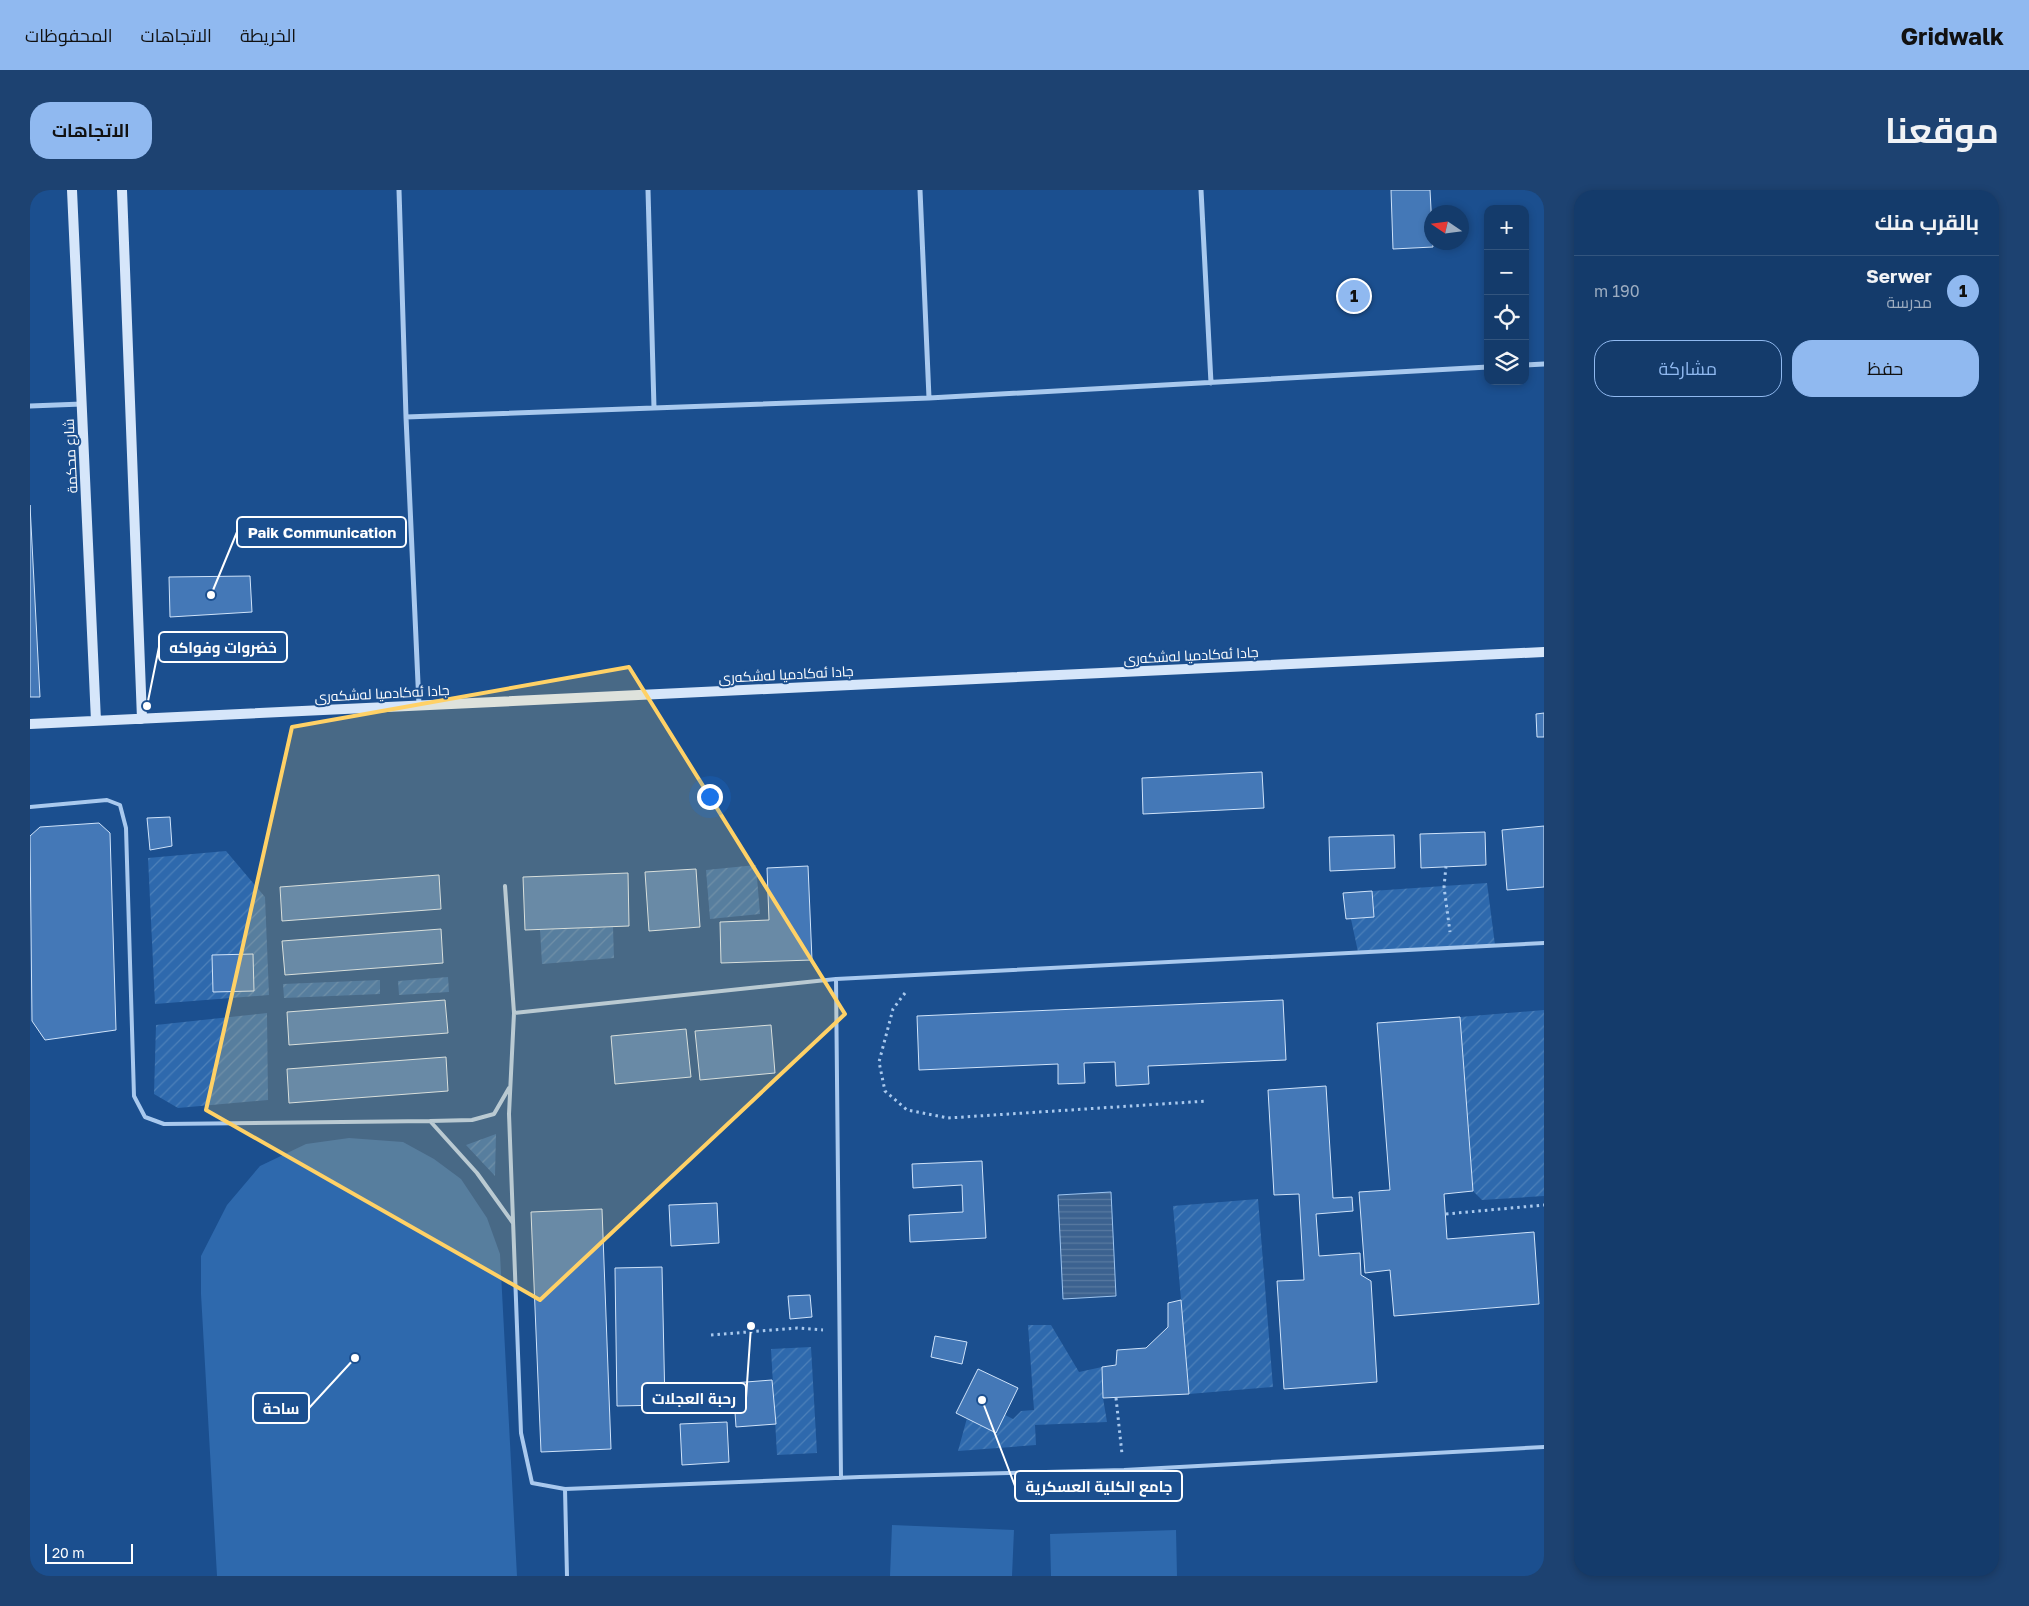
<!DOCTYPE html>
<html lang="ar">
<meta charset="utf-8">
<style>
body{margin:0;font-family:"Golos Text",Cairo,sans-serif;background:#1d4271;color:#f1f3f6;direction:rtl}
.controls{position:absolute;right:15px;top:15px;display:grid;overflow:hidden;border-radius:10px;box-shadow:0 2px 8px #0003}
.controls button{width:45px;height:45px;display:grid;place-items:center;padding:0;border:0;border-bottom:1px solid #33557e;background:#143b6b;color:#f1f3f6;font:25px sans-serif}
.compass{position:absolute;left:1394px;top:15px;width:45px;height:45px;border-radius:50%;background:#143b6b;box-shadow:0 2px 8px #0003;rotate:283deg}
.scale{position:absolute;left:15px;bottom:12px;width:88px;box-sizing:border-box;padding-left:5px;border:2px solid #fff;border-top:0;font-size:14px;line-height:18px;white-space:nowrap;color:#fff;-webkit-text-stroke:4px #1b4f8f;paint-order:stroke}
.you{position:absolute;left:679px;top:606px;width:18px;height:18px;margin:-12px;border:4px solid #fff;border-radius:50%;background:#1a73e8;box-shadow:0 0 0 8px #1a73e833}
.badge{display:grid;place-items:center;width:32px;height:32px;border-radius:50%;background:#90b9f0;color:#111;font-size:16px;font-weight:700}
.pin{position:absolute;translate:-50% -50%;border:2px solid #fff;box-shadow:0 1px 5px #0006}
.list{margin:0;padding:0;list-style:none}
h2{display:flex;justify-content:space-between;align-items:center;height:65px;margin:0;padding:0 20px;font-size:21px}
h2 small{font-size:16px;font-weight:400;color:#9dadc1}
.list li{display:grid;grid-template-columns:32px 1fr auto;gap:15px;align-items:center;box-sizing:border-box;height:70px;padding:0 20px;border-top:1px solid #33557e}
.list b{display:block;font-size:19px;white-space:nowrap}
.list p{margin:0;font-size:16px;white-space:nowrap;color:#9dadc1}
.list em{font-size:16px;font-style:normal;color:#9dadc1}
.actions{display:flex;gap:10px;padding:15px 20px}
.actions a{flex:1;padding:11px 0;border:1px solid #90b9f0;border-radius:20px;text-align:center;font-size:18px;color:#90b9f0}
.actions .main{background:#90b9f0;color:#111}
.icon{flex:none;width:28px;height:28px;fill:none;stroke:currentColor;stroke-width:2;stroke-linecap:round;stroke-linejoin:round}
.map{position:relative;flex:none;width:1514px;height:1386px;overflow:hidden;direction:ltr;border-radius:20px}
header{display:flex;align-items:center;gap:30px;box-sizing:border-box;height:70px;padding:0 25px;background:#90b9f0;color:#111}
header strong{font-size:24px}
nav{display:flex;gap:28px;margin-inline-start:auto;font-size:18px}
.intro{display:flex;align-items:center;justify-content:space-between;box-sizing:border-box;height:120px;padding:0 30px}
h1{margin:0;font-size:35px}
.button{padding:12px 22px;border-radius:20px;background:#90b9f0;color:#111;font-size:18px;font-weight:700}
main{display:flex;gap:30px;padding:0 30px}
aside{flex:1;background:#143b6b;border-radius:20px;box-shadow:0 2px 8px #0003}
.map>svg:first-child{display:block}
.grass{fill:#2e69ad}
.garden{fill:url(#garden-furrows)}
.water{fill:url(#water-rules);stroke:#9cc4f0}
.building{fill:#4478b7;stroke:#cfe3fa}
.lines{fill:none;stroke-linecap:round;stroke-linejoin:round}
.path{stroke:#a9c9ee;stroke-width:3;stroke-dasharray:2.5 4;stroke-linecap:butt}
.service{stroke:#a9c9ee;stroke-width:4}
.minor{stroke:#a9c9ee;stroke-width:5}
.secondary{stroke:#d6e6fa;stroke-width:10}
.marked{fill:#ffd166;fill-opacity:0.2;stroke:#ffd166;stroke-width:4;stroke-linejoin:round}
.labels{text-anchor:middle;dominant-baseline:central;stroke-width:4;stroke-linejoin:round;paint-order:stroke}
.street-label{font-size:14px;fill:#fff;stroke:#1b4f8f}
.leader{fill:none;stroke:#fff;stroke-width:2}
.callout-dot{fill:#fff;stroke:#1b4f8f;stroke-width:2}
.callout{fill:#1b4f8f;stroke:#fff;stroke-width:2}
.callout-label{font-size:15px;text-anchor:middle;font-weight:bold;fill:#fff}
</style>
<header>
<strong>Gridwalk</strong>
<nav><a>الخريطة</a><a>الاتجاهات</a><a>المحفوظات</a></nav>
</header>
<div class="intro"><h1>موقعنا</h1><a class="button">الاتجاهات</a></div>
<main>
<aside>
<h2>بالقرب منك<small></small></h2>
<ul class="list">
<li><span class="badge">1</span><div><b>Serwer</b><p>مدرسة</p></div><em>190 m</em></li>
</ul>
<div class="actions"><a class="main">حفظ</a><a>مشاركة</a></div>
</aside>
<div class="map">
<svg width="1514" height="1386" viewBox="0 0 1514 1386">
<defs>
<pattern id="garden-furrows" width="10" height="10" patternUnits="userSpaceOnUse" patternTransform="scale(1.25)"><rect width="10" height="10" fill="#2e69ad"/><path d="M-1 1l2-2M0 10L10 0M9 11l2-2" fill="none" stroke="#4d80b9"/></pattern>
<pattern id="water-rules" width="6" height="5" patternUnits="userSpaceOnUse" patternTransform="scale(1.25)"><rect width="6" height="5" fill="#3c6290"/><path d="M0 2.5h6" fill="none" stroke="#597aa1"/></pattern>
</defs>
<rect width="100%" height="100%" fill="#1b4f8f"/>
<path class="grass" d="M319,948L373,952L404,969L431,989L457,1028L470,1064L487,1386H187L171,1104V1066L197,1015L230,976L276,954Z
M862,1335L984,1340L982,1386H860Z
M1146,1340L1147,1386H1021L1020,1344Z"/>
<path class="garden" d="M196,661L235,707L239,805L125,814L118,668Z
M726,675L730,724L680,729L676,680Z
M1457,693L1465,755L1328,762L1321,729L1344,727L1342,701Z
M583,737L584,768L512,774L510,739Z
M418,787L419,802L369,805L368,791Z
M350,790V804L254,808L253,794Z
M1514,820V1006L1452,1010L1443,1001L1430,827Z
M237,823L238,910L148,918L124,904L126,835Z
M466,944L465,986L436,955Z
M1228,1009L1243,1197L1159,1204L1143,1016Z
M998,1135H1021L1049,1182L1072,1177L1073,1208L1077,1232L1005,1235L1006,1255L928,1261L937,1228L966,1243L975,1225L983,1229L991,1221L1004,1220Z
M781,1157L787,1263L747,1265L741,1159Z"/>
<path class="water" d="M1081,1002L1086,1106L1033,1109L1028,1005Z"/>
<path class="building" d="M1361,0H1400L1403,57L1363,59Z
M0,315L10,507H0Z
M220,386L222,422L140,427L139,387Z
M1514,523V547H1507L1506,524Z
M1232,582L1234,618L1113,624L1112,588Z
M140,627L142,656L120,660L117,628Z
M69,633L80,643L86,840L15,850L2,831L0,646L10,637Z
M1514,636V697L1477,700L1472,640Z
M1455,642L1456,675L1391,678L1390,644Z
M1364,645L1365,678L1300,681L1299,647Z
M778,676L782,770L691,773L690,732L739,730L737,678Z
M666,679L670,737L619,741L615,682Z
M598,683L599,736L495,740L493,687Z
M409,685L411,719L252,731L250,697Z
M1342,701L1344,727L1316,729L1313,703Z
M411,739L413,773L255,785L252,751Z
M223,764L224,801L183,802L182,765Z
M415,810L418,843L259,855L257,822Z
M1253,810L1256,870L1118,876L1119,894L1086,896L1085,872L1054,873L1055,893L1028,894V874L889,880L887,826Z
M1430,827L1443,1001L1414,1004L1417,1049L1504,1042L1509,1114L1364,1126L1360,1080L1335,1083L1329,1002L1360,1000L1347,833Z
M741,835L745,883L670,890L665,841Z
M656,839L661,887L585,894L581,846Z
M416,867L418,901L259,913L257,879Z
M1296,896L1303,1008L1322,1007L1323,1021L1286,1024L1289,1066L1330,1063L1331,1085L1341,1091L1347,1192L1254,1199L1247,1091L1274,1090L1269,1004L1244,1005L1238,900Z
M952,971L956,1048L880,1052L879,1025L933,1022L932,995L883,998L882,974Z
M687,1013L689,1053L641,1056L639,1015Z
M572,1019L581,1259L511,1262L501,1022Z
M632,1077L635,1215L587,1216L585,1078Z
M780,1105L782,1127L760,1129L758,1106Z
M1151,1110L1159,1204L1073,1208L1072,1177L1086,1175L1087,1160L1116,1158L1138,1137V1113Z
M905,1146L937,1152L932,1174L901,1167Z
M948,1179L988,1198L966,1243L926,1223Z
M742,1190L746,1234L706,1237L703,1193Z
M697,1232L699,1272L652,1275L650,1234Z"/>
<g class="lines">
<path class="path" d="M1416,676L1414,697L1420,742
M875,803L863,819L849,872L855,901L877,920L918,928L1177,911
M1416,1024L1514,1015
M681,1145L767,1138L793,1140
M1086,1208L1092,1264"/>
<path class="service" d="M0,617L77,610L90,615L96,638L104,906L115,927L134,934L400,931L447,983L483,1033
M475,696L484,823L479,924L491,1243L502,1293L535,1299L830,1287L1094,1280L1514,1257
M806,789L811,1288
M484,823L806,789L1514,753
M400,931L442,930L464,924L479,898
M535,1299L537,1386"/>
<path class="minor" d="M369,0L376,227L389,515
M618,0L624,218
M890,0L899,208
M1171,0L1181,193
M1495,175L1514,174
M0,216L52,214
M376,227L899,208L1458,177"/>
<path class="secondary" d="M42,0L66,531
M92,0L112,529
M0,534L1514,462"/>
</g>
<path class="marked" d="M599,477L815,824L510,1110L176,920L262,537Z"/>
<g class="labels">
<g class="street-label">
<text transform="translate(40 266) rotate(-93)">شارع محكمة</text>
<text transform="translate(1161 465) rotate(-3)">جادا ئه‌كادميا له‌شكه‌رى</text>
<text transform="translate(756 484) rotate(-3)">جادا ئه‌كادميا له‌شكه‌رى</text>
<text transform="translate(352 503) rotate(-3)">جادا ئه‌كادميا له‌شكه‌رى</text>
</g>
</g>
<path class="leader" d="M181 405L207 342M117 516L129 457M721 1136L716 1208M325 1168L279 1218M952 1210L985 1296"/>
<g class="callout-dot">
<circle cx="181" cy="405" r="5"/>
<circle cx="117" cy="516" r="5"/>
<circle cx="721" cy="1136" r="5"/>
<circle cx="325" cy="1168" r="5"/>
<circle cx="952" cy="1210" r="5"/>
</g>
<g class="callout">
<rect x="207" y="327" width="169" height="30" rx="5"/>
<rect x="129" y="442" width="128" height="30" rx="5"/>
<rect x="612" y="1193" width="104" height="30" rx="5"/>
<rect x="223" y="1203" width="56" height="30" rx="5"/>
<rect x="985" y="1281" width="167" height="30" rx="5"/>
</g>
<g class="callout-label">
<text x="292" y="348">Paik Communication</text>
<text x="193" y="463">خضروات وفواكه</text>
<text x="664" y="1214">رحبة العجلات</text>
<text x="251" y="1224">ساحة</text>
<text x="1069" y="1302">جامع الكلية العسكرية</text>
</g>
</svg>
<div class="controls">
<button>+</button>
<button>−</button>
<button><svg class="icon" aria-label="locate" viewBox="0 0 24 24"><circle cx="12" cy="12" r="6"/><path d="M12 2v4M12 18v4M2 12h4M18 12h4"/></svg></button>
<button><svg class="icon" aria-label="layers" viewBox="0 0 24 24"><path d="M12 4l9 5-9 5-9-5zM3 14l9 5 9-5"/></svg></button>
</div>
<svg class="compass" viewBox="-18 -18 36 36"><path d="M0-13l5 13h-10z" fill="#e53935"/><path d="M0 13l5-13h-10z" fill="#9dadc1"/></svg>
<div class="scale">20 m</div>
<div class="you"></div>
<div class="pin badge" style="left:1324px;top:106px">1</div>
</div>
</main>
